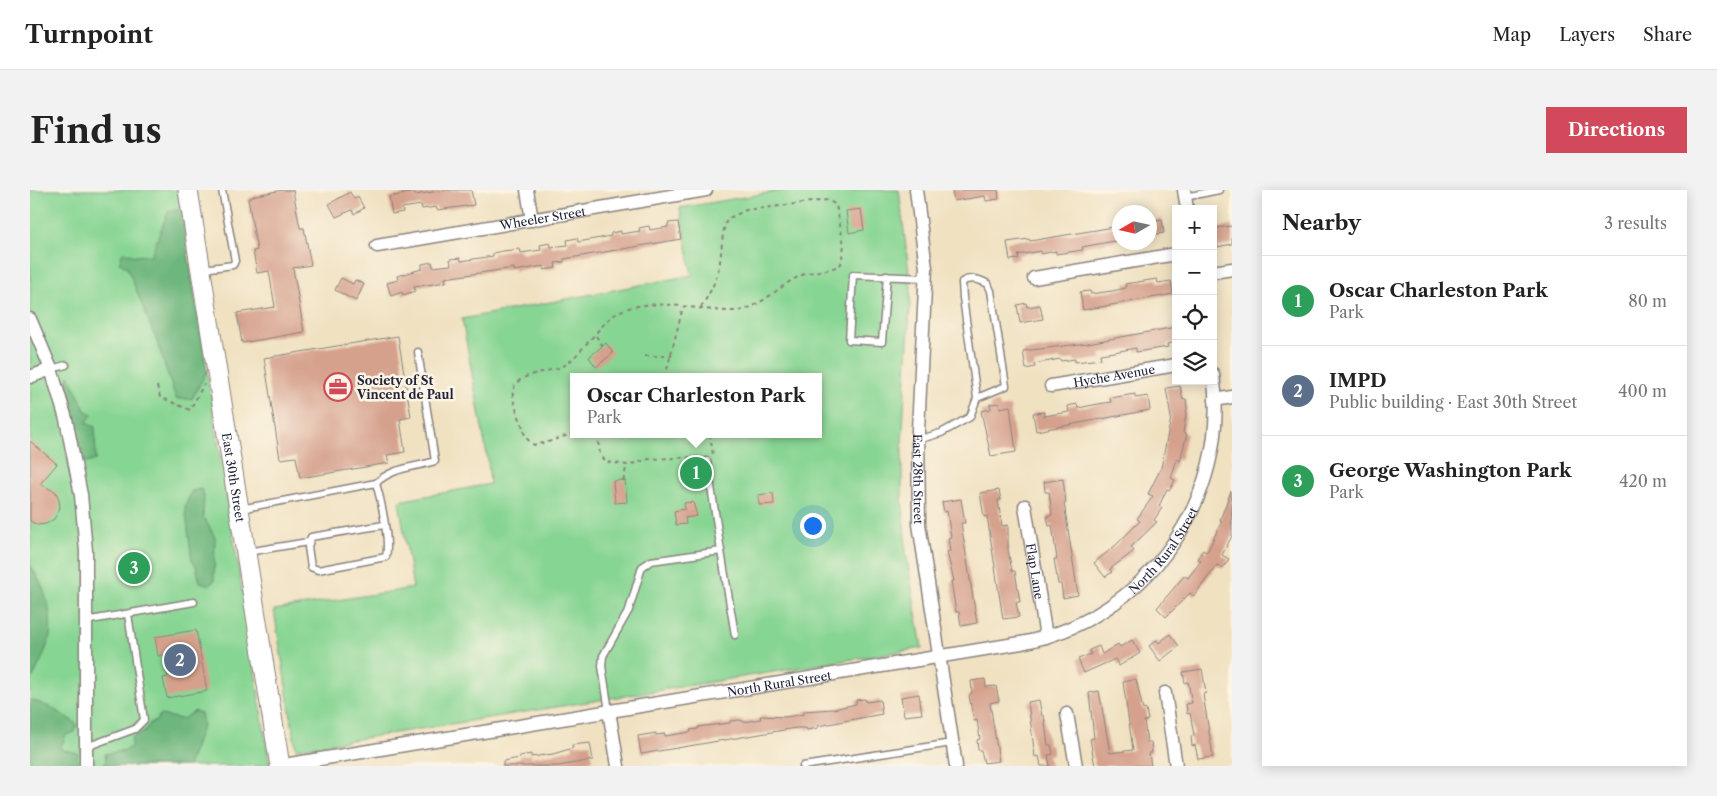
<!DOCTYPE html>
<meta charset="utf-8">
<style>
body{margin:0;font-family:"Libre Caslon Text",serif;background:#f2f2f2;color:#222}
.controls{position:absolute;right:15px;top:15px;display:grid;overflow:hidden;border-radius:0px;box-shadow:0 2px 12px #0003}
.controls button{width:45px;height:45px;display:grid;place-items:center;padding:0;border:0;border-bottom:1px solid #e0e0e0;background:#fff;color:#222;font:25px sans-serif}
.compass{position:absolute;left:1082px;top:15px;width:45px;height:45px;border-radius:50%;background:#fff;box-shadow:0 2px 12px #0003;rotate:261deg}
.you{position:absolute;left:782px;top:335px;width:18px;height:18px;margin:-12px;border:4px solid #fff;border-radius:50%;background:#1a73e8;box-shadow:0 0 0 8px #1a73e833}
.badge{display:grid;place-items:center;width:32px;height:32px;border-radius:50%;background:#d1495b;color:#fff;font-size:16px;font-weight:700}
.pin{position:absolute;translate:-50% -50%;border:2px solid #fff;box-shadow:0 1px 5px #0006}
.popup{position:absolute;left:540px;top:183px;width:252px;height:65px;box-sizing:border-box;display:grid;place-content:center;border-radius:0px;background:#fff;filter:drop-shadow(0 1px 4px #0005);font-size:16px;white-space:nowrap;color:#767676}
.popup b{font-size:19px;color:#222}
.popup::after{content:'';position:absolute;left:50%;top:100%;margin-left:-10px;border:10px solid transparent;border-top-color:#fff}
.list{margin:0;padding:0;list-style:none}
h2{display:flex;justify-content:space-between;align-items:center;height:65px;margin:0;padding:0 20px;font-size:21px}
h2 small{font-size:16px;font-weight:400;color:#767676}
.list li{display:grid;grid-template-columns:32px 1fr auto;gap:15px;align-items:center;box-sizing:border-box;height:90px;padding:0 20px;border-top:1px solid #e0e0e0}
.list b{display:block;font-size:19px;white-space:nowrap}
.list p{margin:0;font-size:16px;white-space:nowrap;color:#767676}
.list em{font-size:16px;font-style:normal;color:#767676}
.icon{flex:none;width:28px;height:28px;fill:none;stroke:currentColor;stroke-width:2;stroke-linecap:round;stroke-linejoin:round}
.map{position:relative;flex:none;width:1202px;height:576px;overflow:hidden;border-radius:0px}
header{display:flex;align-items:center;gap:30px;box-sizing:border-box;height:70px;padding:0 25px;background:#fff;border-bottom:1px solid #e0e0e0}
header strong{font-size:24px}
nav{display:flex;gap:28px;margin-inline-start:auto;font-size:18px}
.intro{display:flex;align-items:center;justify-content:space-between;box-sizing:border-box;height:120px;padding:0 30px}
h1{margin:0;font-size:35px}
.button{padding:12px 22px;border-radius:0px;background:#d1495b;color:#fff;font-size:18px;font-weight:700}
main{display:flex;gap:30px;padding:0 30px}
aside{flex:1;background:#fff;border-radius:0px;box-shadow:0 2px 12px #0003}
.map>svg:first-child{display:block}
.green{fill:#87d593;stroke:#547c67;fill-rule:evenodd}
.forest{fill:#6db67d;stroke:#486c5c}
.building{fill:#d5a18d}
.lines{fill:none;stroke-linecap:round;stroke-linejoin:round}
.lane-casing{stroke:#89827e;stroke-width:9}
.street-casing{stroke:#89827e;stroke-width:15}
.secondary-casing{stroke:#89827e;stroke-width:21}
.path{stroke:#89827e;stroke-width:2;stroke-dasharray:4 4;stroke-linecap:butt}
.lane{stroke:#fff;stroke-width:6}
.street{stroke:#fff;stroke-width:12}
.secondary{stroke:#fff;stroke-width:19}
.labels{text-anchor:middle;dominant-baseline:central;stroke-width:5;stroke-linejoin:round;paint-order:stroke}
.street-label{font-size:12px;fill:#22223b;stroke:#fcf5e5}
.poi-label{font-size:12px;font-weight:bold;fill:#22223b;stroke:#fcf5e5;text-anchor:start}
</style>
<header>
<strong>Turnpoint</strong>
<nav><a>Map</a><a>Layers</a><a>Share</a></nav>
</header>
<div class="intro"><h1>Find us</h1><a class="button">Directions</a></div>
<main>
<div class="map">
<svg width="1202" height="576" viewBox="0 0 1202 576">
<rect width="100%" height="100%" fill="#fcf5e5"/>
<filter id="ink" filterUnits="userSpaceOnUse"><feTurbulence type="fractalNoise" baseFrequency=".02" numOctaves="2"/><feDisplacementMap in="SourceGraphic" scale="10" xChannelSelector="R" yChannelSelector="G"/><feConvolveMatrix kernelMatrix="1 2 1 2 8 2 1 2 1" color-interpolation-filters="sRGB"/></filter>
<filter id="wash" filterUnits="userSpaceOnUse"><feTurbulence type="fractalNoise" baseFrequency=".0096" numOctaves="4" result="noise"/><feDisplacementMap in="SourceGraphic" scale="20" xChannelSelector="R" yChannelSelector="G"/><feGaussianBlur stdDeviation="1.12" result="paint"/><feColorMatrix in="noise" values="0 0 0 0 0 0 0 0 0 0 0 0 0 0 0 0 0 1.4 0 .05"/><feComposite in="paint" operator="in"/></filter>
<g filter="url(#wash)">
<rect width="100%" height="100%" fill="#f0e1c1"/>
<path class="green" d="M0,0H148L240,576H0Z
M755,0H869L881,99L872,254V306L876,363L892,458L266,559L244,420L383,398L369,311L460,294L458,271L432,129L662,85L650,18ZM544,187H788V244H544Z"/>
<path class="forest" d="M151,19L177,181L162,209H146L127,152L97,77L89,73L93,62L106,66L121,65L138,22Z
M39,185L55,220L62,225L56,233L65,237L66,270L57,273L49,264L35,204Z
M171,299L174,305L173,326L185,347L184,391L179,395L170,392L166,376L162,370L155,316L162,301Z
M0,375C14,395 23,421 20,446C18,457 6,482 0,493Z
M0,509L24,519L47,534L45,542L36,545L30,559L48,563L46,576H0Z
M165,521L171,523L173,535L158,576H74L76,572L75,564L95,560L101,557L102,547L115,542L120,533L126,531L130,525L152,529Z"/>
<g id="blocks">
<path class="building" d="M253,0H263L270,38H274L281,75L263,78L274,142L212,153L207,123L245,117L239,81L227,83L223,61L227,60L218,9L226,5Z
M415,0H441L444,15L407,20L406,17L392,19L391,15L372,18L373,22L362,24L359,7L384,2L385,5Z
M922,0H968L969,9L956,11L955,6L924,11Z
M320,2L324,9L328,7L334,18L324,24L322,20L306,27L299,14Z
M831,19L834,40L819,43L816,21Z
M1132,29L1134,43L1120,45V31Z
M648,32L651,49L534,69V72L525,73L526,78L514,80V76L484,81V78L415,88L416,92L384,97L385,101L373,105L372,102L361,106L357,93L368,90L367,86L392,79V74L402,72L403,77L421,75L420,69L430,68L431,71L463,66V63L473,61L490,59L491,63L511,60L510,55L520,53L521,57L538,55L537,50L547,48L548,52L581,46V43L591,41V44L610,41L609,38L619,36L620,40L638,37V33Z
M1090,36V50L1052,57L1053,60L1026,64V61L1011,64V61L988,65L989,69L980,70L977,52L999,49L1000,51Z
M1202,36V54L1188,57L1185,38Z
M311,88L323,94L325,90L334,94L326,111L305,100Z
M1127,89L1128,93L1141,91L1143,104L1053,120L1050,102L1060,101L1061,104L1082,101L1096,98L1095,94Z
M996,113L997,117L1010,115L1013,129L990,133L987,115Z
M1146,137V152L1137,154L1138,157L1106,162V158L1084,162L1070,164L1071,169L1045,172V169L1031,171L1030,169L1004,174L1005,177L996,179L993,161L1058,153Z
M368,146L381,227L370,229L375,262L357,265L359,273L270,288L266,267L250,269L234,168Z
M576,153L583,163L566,177L559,167Z
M1150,196L1153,210L1156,209L1157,218L1153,243L1157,244L1150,271L1147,269L1141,288L1145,290L1140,300L1137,299L1129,316L1132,318L1124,330L1127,332L1101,357L1104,361L1080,379L1082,382L1075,387L1064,373L1086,355L1110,331L1107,329L1123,306L1118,304L1131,278L1141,228L1136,198Z
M1105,204V208L1118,206L1120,220L1006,241L1003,223L1014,222V226L1039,222L1038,216L1047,214L1048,218L1068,214L1081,212L1080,208Z
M969,213L970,218L980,216L986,262L961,266L951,221L961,219L960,214Z
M0,251L27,274L10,294L26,302L29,310L30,318L24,329L16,334L7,335L0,331Z
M1033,289L1036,313H1034L1048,405L1033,408L1031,394H1028L1024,369H1027L1022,335L1019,336L1017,326L1022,325L1019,302H1015L1014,292Z
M595,290L597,312L585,313L583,291Z
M969,300L971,310H968L972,336L978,335V360L982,381H985L990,412H986L989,427L973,429L957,326L954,327L950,303Z
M1201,301L1202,346L1192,365L1199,369L1193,378L1187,375L1164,406L1160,403L1136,427L1127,418L1154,386L1158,388L1171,371L1168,369L1173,360L1176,362L1178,360L1192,331L1190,330Z
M743,303L744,314L729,315L728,305Z
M931,309L935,333H931L947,433L931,436L929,422H926L921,391H924L917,362L920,361L918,348L921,347L917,321L914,322L912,312Z
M663,312L667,326L655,328L656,334L646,335L644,321L655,319L654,313Z
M166,440L177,501L137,508L133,488L138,487L134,465L128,466L125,447Z
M1140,444L1149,456L1130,471L1119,456L1127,450L1129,453Z
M1102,450L1110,463L1089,476L1085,469L1054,483L1048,469L1061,464L1059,460L1069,456L1072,464L1088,454L1090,457Z
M1172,479L1176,503L1173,504L1183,567L1168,569L1165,555L1162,556L1161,546L1164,545L1160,523L1157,524L1156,514L1162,513L1158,492L1155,493L1153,482Z
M955,489L956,497L966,496L969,511L960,513L969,571L954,573L951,560H948L947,550L950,549L947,530L944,531L939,506L942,502L941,491Z
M1106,489L1113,520L1116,519L1118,530L1114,531L1117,552H1121L1122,563H1119L1121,576H1065L1060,549L1064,548L1059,503L1069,501L1080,563L1103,560L1093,492Z
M889,504L892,524L874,526L871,507Z
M835,509L836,512L850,510L852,524L788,536V538L777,540L776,538H766L611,564L608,546L626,543V545L635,544V546L661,542L660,540L668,539V537L700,533V531L710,530L714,532L731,529L730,526L755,527L774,524V521L803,519L826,514V510Z
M1009,510L1012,526H1014L1018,555H1021L1023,564L1018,565L1020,576H1011L1009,566L1005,567L998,512Z
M560,553L563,570L528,576H473V571L490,568V566L501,564V567L523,564L543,558L542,555Z"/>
</g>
</g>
<g filter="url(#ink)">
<use href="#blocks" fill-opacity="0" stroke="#89827e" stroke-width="1"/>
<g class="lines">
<defs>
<path id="lane" d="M1155,7L1189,0
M173,79L203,75L205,71L192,0
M857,86L852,152L819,150L823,85L896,88
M21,179L36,175
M887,250L911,243L940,227L947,208L933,108L932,92C940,87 949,89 958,94L961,101L976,196L947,208
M346,293C351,310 360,351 356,367L288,380L281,377L278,357L281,347L354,335
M210,319L346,293C363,277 384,278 405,271L388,162
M691,361L705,445
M217,362L278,352
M55,431L164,412
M579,521L572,476L573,466L599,420L612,377L621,371L691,361L677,271
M56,557L105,539L114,530L98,424
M773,576L922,553"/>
<g id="street">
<path d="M497,0L502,30"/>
<path id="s1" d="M886,0L896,78L888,240L889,334L926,576"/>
<path d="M1154,0L1157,19"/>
<path id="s2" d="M347,56L676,0"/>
<path d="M1183,82L1202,79"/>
<path d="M1004,88L1146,64"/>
<path d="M0,129L21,179L36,229L51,305L56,361V576"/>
<path d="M0,187L21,179"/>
<path id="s3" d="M1021,196L1146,175"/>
<path d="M1185,210L1202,207"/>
<path id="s4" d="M995,316L1016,447"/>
<path d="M1135,503L1146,576"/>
<path d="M579,521L588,576"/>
<path d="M1037,524L1046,576"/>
<path id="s5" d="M248,576L991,453C1115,430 1202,309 1183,184"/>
</g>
<g id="secondary">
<path id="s6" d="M158,0L250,576"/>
</g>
</defs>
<use href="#lane" class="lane-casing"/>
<use href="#street" class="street-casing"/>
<use href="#secondary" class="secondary-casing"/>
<path class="path" d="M566,146L573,156
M615,166H642
M635,187L653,117
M127,196L130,207L160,220L174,194
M544,243L518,252L504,255L495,247C493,232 485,221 483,207C479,181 520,184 535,175C553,163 575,126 593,120C627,107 667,121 702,121C728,122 748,95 772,85C784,80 800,82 811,74L814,55L806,15L798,10L750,16L716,20L697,29C690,48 693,63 688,81C685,94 678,106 671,117
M567,244L570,264L576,272L598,275L619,269L671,267
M680,244L683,265
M593,291L597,275"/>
<use href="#lane" class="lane"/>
<use href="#street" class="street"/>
<use href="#secondary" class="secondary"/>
</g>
</g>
<defs>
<symbol id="office-ring" viewBox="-11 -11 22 22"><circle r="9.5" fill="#fcf5e5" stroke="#d1495b" stroke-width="1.5"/><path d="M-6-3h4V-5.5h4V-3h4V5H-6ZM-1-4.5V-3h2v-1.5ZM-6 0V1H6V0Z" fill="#d1495b"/></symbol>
</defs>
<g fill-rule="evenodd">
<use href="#office-ring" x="292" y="181" width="32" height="32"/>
</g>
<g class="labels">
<g class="street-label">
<text stroke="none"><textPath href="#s2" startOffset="168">Wheeler Street</textPath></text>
<text stroke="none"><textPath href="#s3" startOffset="64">Hyche Avenue</textPath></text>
<text stroke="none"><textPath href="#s6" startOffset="291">East 30th Street</textPath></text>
<text stroke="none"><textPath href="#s1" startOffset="290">East 28th Street</textPath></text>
<text stroke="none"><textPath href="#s5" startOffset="928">North Rural Street</textPath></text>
<text stroke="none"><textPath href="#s4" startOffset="66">Flap Lane</textPath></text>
<text stroke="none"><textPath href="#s5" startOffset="508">North Rural Street</textPath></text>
</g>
<g class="poi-label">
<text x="327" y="190">Society of St<tspan x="327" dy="14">Vincent de Paul</tspan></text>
</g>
</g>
</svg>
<div class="controls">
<button>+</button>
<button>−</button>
<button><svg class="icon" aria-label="locate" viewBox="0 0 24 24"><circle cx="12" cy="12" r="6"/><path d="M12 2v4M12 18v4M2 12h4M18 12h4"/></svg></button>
<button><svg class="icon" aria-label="layers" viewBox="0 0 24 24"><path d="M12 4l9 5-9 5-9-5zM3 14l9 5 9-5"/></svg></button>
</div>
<svg class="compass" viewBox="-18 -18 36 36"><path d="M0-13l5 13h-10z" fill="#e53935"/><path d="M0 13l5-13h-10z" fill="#767676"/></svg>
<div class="you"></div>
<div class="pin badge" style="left:666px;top:283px;background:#2e9e5b">1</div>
<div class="popup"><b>Oscar Charleston Park</b>Park</div>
<div class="pin badge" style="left:150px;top:470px;background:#5c6f8a">2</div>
<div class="pin badge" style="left:104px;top:378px;background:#2e9e5b">3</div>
</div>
<aside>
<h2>Nearby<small>3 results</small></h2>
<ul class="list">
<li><span class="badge" style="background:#2e9e5b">1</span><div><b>Oscar Charleston Park</b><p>Park</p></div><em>80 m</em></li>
<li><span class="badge" style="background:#5c6f8a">2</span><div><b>IMPD</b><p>Public building · East 30th Street</p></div><em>400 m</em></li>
<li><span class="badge" style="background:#2e9e5b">3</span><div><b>George Washington Park</b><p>Park</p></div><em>420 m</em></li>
</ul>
</aside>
</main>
